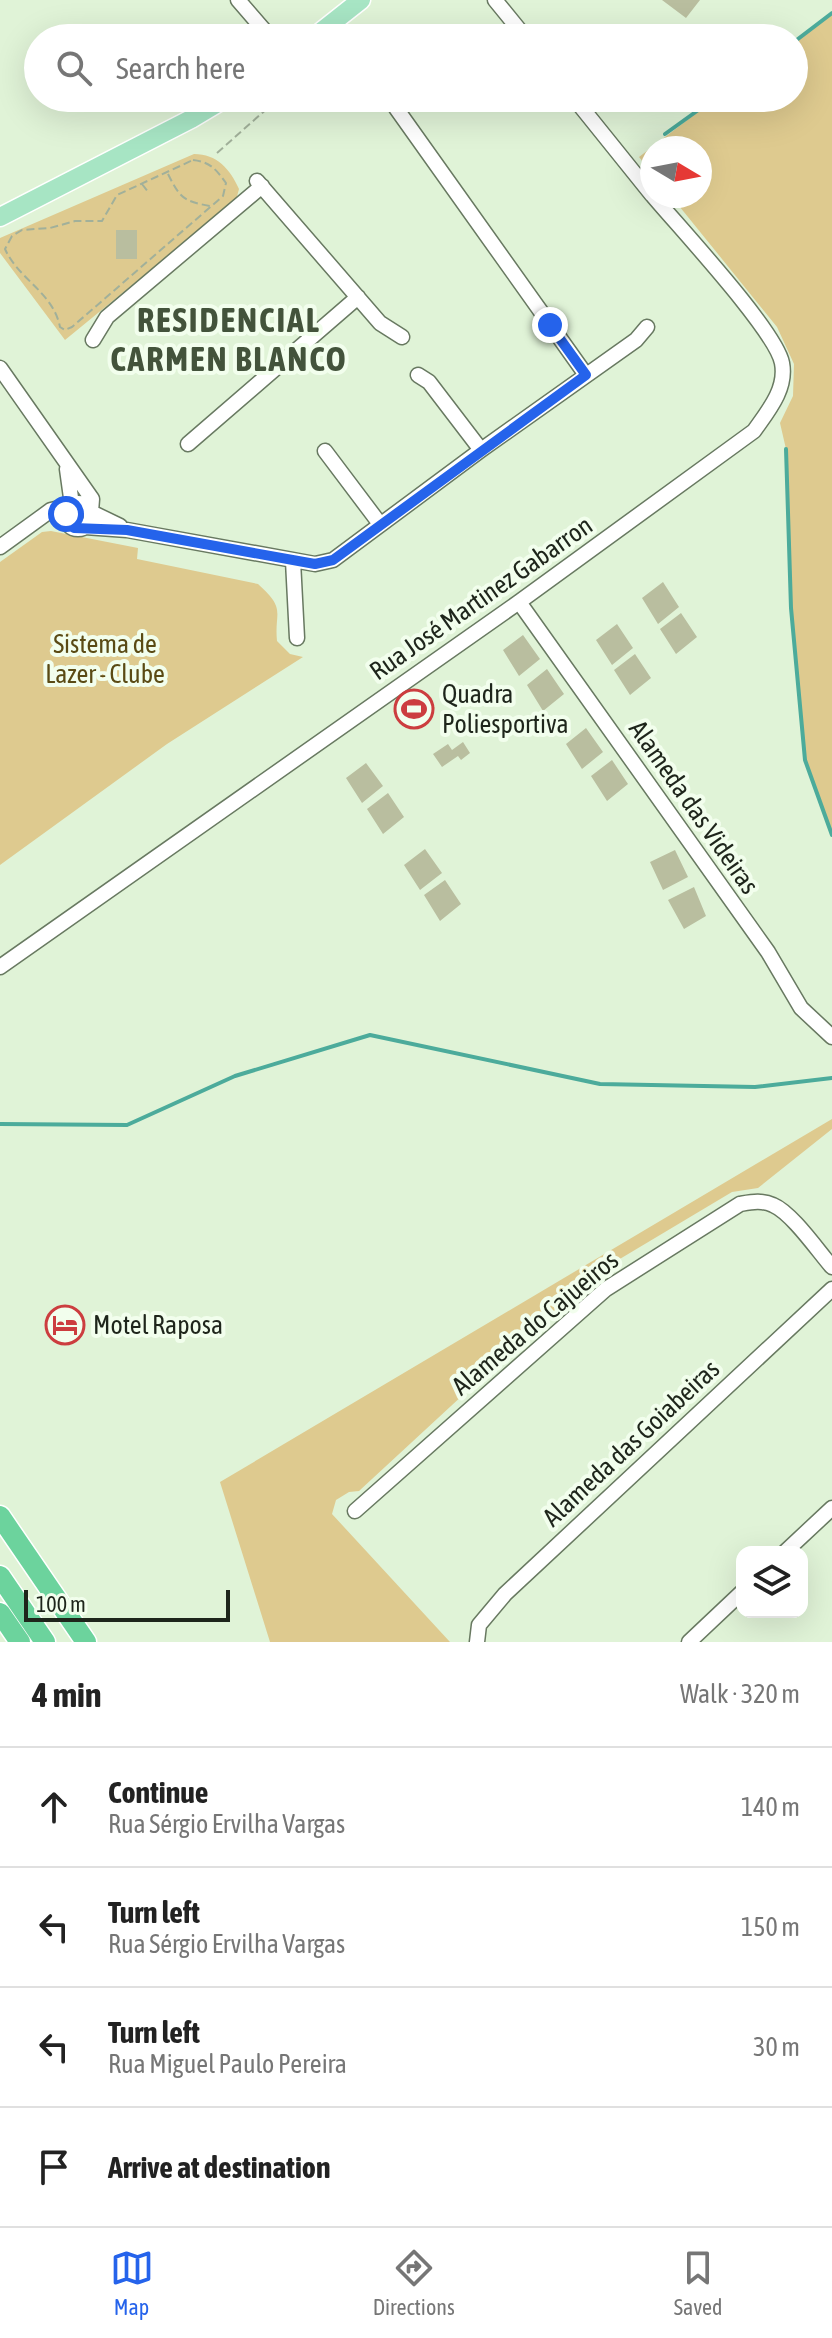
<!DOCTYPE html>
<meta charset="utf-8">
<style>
body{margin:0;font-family:"Asap Condensed",sans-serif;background:#f6f6f6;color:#222}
.controls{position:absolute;right:24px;bottom:24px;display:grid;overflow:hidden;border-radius:16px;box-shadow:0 8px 32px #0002}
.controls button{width:72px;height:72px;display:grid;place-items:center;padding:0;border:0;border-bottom:2px solid #e0e0e0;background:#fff;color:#222;font:40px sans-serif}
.compass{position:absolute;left:640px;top:136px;width:72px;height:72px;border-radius:50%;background:#fff;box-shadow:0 8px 32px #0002;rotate:100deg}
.scale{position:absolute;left:24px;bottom:20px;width:206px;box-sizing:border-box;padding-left:8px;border:4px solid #1e251b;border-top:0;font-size:22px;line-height:28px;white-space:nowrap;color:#1e251b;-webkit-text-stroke:6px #f2feed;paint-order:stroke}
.stop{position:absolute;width:24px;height:24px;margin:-18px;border:6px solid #2563eb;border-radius:50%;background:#fff}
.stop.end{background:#2563eb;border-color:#fff;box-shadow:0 2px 8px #0008}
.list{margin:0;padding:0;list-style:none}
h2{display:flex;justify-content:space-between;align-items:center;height:104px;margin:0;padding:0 32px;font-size:34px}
h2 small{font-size:26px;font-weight:400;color:#767676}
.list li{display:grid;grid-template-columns:52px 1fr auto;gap:24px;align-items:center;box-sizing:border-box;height:120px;padding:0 32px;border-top:2px solid #e0e0e0}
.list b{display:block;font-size:30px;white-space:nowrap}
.list p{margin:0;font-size:26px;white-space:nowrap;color:#767676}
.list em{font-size:26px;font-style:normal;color:#767676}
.icon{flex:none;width:44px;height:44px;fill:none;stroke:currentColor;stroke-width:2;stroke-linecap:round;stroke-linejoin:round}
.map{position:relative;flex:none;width:832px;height:1642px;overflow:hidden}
.search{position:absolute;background:#fff;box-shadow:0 8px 32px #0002;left:24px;right:24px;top:24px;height:88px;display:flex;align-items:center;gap:20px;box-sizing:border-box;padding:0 28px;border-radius:44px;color:#767676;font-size:30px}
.sheet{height:584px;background:#fff}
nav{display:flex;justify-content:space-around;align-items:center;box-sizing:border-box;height:112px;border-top:2px solid #e0e0e0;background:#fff;font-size:22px;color:#767676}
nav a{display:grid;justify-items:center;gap:4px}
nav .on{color:#2563eb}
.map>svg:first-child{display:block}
.green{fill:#deca8f}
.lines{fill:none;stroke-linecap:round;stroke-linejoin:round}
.stream{stroke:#4cab9b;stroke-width:4}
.building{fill:#b9be9f}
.minor-casing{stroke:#687961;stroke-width:17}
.major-casing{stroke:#fff;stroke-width:21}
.highway-casing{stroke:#fff;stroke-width:23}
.path{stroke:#a1b09a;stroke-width:2;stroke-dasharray:8 4;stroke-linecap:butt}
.minor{stroke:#fff;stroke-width:14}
.major{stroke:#a7e5c4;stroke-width:18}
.highway{stroke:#6cd39d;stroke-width:20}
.route{stroke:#2563eb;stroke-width:10}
.labels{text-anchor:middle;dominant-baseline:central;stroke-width:8;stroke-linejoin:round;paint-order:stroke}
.street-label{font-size:26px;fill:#1e251b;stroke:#f2feed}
.park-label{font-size:26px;fill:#5a4a14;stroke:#f2feed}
.poi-label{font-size:26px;fill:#1e251b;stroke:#f2feed;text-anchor:start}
.district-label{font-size:34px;font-weight:bold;letter-spacing:2px;fill:#43533b;stroke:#f2feed}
</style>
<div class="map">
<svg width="832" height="1642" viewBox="0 0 832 1642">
<rect width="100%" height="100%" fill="#e0f3d7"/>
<path class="green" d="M832,13V835L805,760L791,608L786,449L780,423L793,396L794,364L777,327L671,196H700V148H652V173L639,157L716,98H794V42Z
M194,154C217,154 230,169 239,189L236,200L65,340L0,253V238Z
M51,531L138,548L137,559L258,584C287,610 274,611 277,641L290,654L303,657L167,744L0,865V562L42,532Z
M422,690L435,708L406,728L393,711Z
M832,1119V1129L758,1188L732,1192L593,1275L359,1491L349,1492L336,1500L332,1514L450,1642H270L220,1482Z"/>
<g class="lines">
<path class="stream" d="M794,42L832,13
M665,134L715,98
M786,449L791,608L805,760L832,835
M0,1124L127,1125L235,1076L370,1035L600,1084L755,1087L832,1078"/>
</g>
<path class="building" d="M662,0H700L686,18Z
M116,230H137V259H116Z
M663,582L679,607L658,624L642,598Z
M681,613L697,637L676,654L660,629Z
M617,624L633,648L612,665L596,640Z
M523,635L540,659L519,676L503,650Z
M635,654L651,678L630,695L614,670Z
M547,669L564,694L543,711L527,685Z
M586,728L603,752L582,769L566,744Z
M463,742L470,753L461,760L458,756L442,767L433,754L448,744L452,750Z
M612,760L628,784L607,801L591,776Z
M366,763L383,786L362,803L346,778Z
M388,793L404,817L383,834L367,809Z
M425,849L442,873L420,890L404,865Z
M675,850L688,877L663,890L650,862Z
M445,880L461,904L440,921L424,895Z
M694,887L706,916L684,929L668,900Z"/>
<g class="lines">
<defs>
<path id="minor" d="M238,0L271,38
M495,0L526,38
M574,98L652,195
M396,108L586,375
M257,181L380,323L402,337
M93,340L107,317L262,186
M0,368L92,499L91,512L120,526
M418,375L429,382L481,450
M188,444L358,297
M325,451L380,524
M65 516a13 13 0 1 1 26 0a13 13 0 1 1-26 0Z
M85,527L127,530L315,564L333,560L481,450L636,340L647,327
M0,547L51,510L72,505L67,469
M293,561L297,638
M519,602L768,952L801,1008L832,1037
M0,967L519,602L754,431C768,411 787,389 782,363C776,331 679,227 653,196
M355,1511L606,1289L740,1204C752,1202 762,1200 773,1205C792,1213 818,1251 832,1267
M785,1552L832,1508
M477,1642L479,1625L505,1594L832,1289
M689,1642L742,1592"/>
<path id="major" d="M313,38L361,0
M0,217L191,119L226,98"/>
<path id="highway" d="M0,1516L86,1642
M0,1576L45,1642
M0,1613L20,1642"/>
</defs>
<use href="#minor" class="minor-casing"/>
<use href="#major" class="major-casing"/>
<use href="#highway" class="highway-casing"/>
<path class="path" d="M217,153L270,106L263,98
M193,160C210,162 216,169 226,183L223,196L72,327L65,330L60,327C53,292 19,280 5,249L12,236L22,230L50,228L75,221H102L117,195Z
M168,174C180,198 183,201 210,206
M142,184L149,193"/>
<use href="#minor" class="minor"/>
<use href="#major" class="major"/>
<use href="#highway" class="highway"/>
</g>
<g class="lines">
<path class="route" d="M66,514V520L74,528L127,530L315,564L333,560L586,375L550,325"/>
</g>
<defs>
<symbol id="stadium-ring" viewBox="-11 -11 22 22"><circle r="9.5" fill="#f2feed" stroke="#cc3d3f" stroke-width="1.5"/><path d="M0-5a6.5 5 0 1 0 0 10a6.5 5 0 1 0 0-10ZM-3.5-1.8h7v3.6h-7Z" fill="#cc3d3f"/></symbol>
<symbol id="hotel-ring" viewBox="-11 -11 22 22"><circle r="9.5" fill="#f2feed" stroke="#cc3d3f" stroke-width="1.5"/><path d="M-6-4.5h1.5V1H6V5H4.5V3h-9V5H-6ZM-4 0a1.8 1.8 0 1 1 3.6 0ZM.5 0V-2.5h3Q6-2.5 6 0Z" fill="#cc3d3f"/></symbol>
</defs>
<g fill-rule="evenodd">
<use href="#stadium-ring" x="392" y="687" width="44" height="44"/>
<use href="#hotel-ring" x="43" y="1303" width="44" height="44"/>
</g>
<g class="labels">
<g class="street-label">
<text transform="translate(481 598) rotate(-35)">Rua José Martinez Gabarron</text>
<text transform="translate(694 807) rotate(55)">Alameda das Videiras</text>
<text transform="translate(535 1323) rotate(-40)">Alameda do Cajueiros</text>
<text transform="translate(631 1443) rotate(-43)">Alameda das Goiabeiras</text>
</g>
<g class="park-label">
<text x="105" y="644">Sistema de<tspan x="105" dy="30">Lazer - Clube</tspan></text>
</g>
<g class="poi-label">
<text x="442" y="694">Quadra<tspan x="442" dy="30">Poliesportiva</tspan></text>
<text x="93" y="1325">Motel Raposa</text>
</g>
<g class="district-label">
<text x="229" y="319">RESIDENCIAL<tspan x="229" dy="39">CARMEN BLANCO</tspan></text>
</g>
</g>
</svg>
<div class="controls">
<button><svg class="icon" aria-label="layers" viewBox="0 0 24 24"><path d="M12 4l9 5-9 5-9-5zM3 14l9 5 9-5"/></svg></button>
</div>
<svg class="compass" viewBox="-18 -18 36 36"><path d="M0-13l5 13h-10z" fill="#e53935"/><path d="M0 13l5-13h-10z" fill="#767676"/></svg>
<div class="scale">100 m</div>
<div class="stop" style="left:66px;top:514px"></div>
<div class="stop end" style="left:550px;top:325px"></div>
<div class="search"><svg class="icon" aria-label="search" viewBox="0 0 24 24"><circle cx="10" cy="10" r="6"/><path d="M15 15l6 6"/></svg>Search here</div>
</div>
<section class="sheet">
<h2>4 min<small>Walk · 320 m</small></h2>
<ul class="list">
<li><svg class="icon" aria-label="ahead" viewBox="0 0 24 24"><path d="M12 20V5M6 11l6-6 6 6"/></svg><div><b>Continue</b><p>Rua Sérgio Ervilha Vargas</p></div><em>140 m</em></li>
<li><svg class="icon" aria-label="left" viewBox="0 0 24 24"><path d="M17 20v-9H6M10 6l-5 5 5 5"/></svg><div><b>Turn left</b><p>Rua Sérgio Ervilha Vargas</p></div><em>150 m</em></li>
<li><svg class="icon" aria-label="left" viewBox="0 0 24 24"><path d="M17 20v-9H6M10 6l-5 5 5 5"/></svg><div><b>Turn left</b><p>Rua Miguel Paulo Pereira</p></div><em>30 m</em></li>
<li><svg class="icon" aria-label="arrive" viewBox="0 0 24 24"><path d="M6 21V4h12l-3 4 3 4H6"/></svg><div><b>Arrive at destination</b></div></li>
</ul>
</section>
<nav>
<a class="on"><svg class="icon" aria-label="map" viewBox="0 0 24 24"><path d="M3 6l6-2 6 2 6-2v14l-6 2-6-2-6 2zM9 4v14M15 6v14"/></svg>Map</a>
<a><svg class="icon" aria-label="directions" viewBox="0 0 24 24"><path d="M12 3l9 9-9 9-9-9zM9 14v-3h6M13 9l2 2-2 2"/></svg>Directions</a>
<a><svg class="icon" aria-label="saved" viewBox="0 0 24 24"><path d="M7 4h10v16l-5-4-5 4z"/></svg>Saved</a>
</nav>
